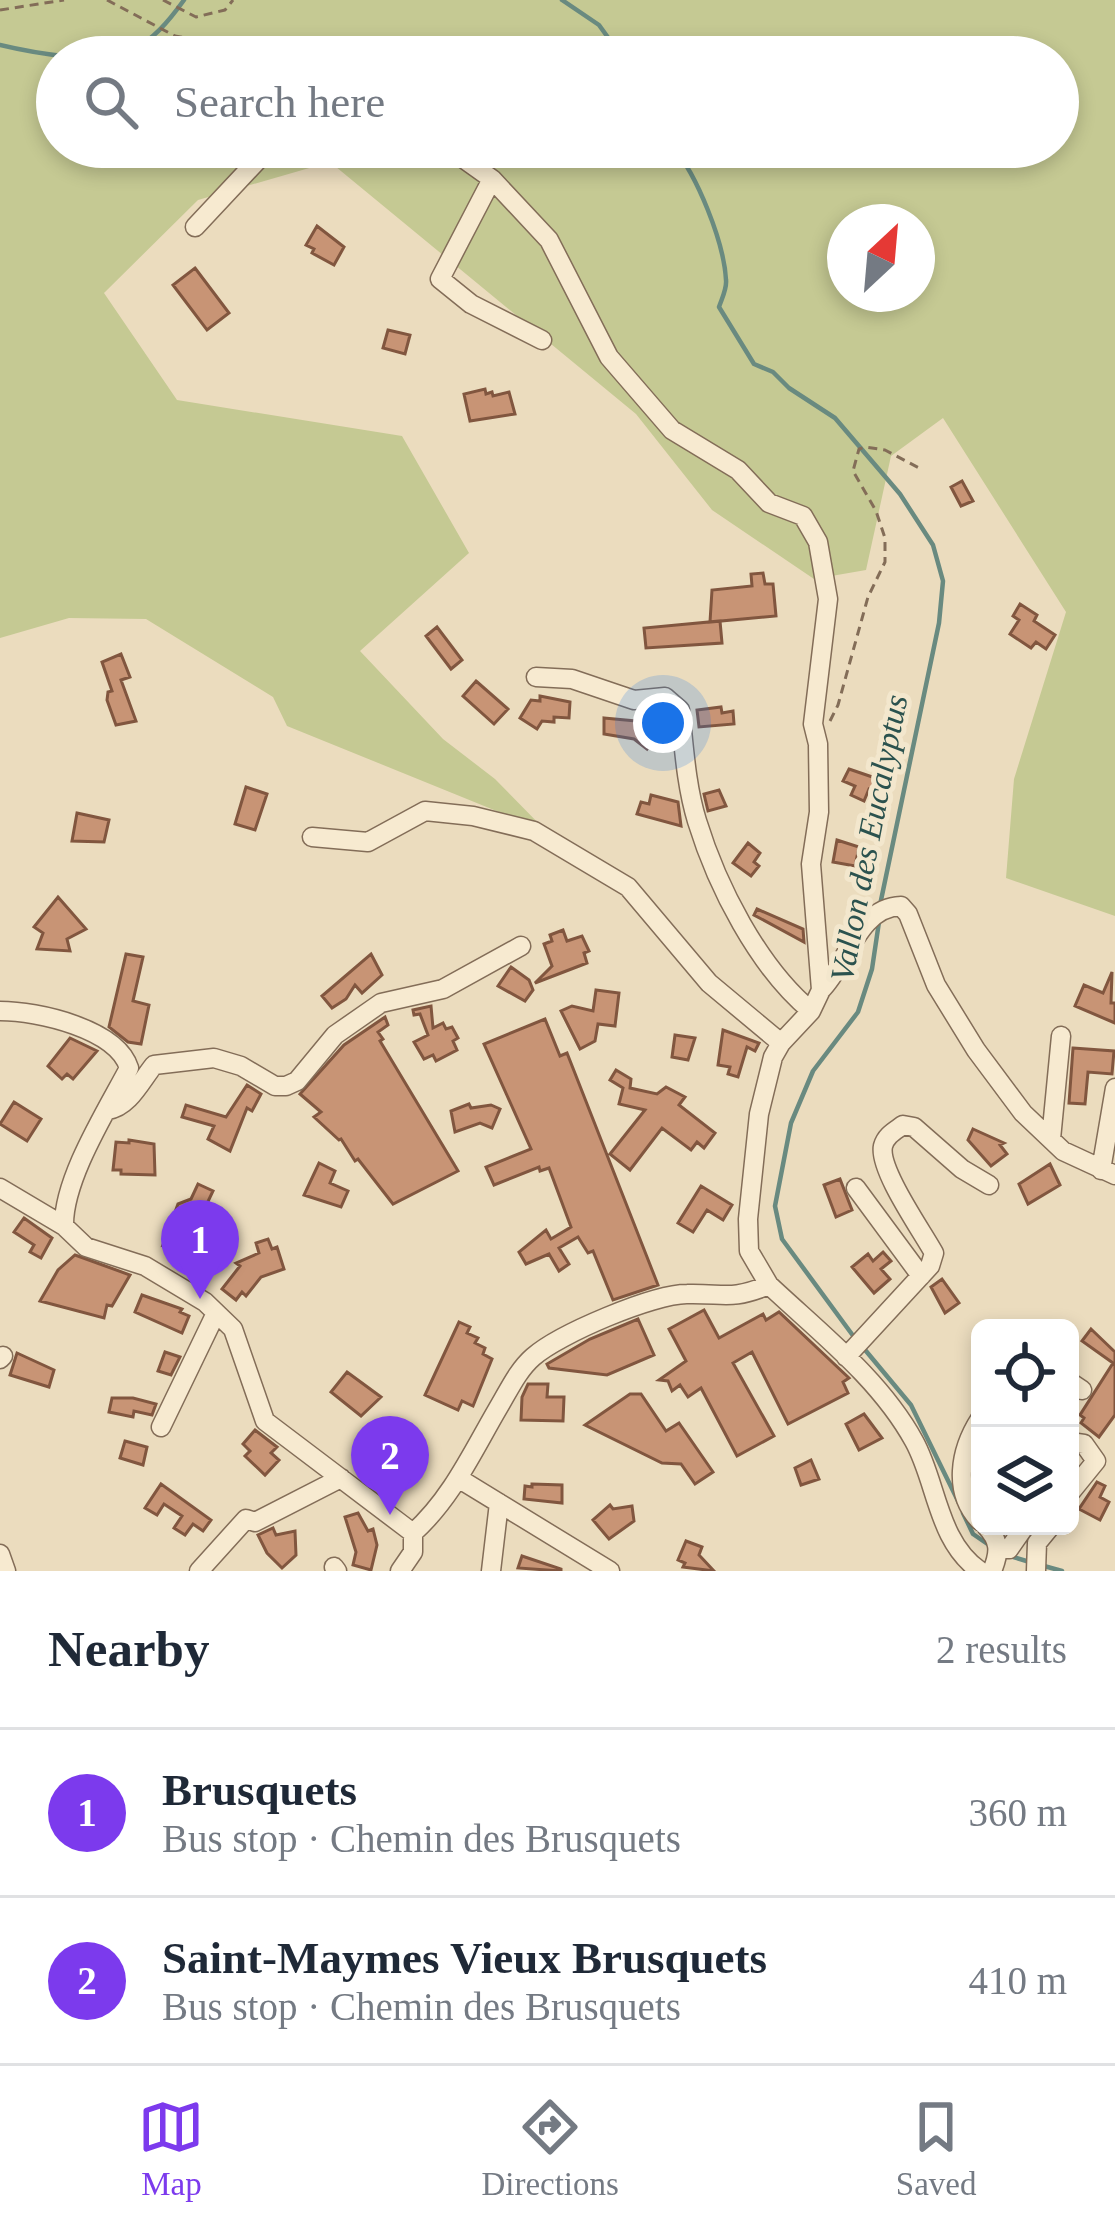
<!DOCTYPE html>
<meta charset="utf-8">
<style>
body{margin:0;font-family:"Times New Roman",serif;background:#f6f6f7;color:#1f2937}
.controls{position:absolute;right:36px;bottom:36px;display:grid;overflow:hidden;border-radius:18px;box-shadow:0 6px 18px #0003}
.controls button{width:108px;height:108px;display:grid;place-items:center;padding:0;border:0;border-bottom:3px solid #e0e1e3;background:#fff;color:#1f2937;font:60px sans-serif}
.compass{position:absolute;left:827px;top:204px;width:108px;height:108px;border-radius:50%;background:#fff;box-shadow:0 6px 18px #0003;rotate:26deg}
.you{position:absolute;left:663px;top:723px;width:42px;height:42px;margin:-30px;border:9px solid #fff;border-radius:50%;background:#1a73e8;box-shadow:0 0 0 18px #1a73e833}
.badge{display:grid;place-items:center;width:78px;height:78px;border-radius:50%;background:#7c3aed;color:#fff;font-size:39px;font-weight:700}
.pin{position:absolute;translate:-50% -99px;filter:drop-shadow(0 3px 6px #0008)}
.pin::after{content:'';position:absolute;top:63px;width:42px;height:36px;background:inherit;clip-path:polygon(0 0,100% 0,50% 100%)}
.list{margin:0;padding:0;list-style:none}
h2{display:flex;justify-content:space-between;align-items:center;height:156px;margin:0;padding:0 48px;font-size:51px}
h2 small{font-size:39px;font-weight:400;color:#747a83}
.list li{display:grid;grid-template-columns:78px 1fr auto;gap:36px;align-items:center;box-sizing:border-box;height:168px;padding:0 48px;border-top:3px solid #e0e1e3}
.list b{display:block;font-size:45px;white-space:nowrap}
.list p{margin:0;font-size:39px;white-space:nowrap;color:#747a83}
.list em{font-size:39px;font-style:normal;color:#747a83}
.icon{flex:none;width:66px;height:66px;fill:none;stroke:currentColor;stroke-width:2;stroke-linecap:round;stroke-linejoin:round}
.map{position:relative;flex:none;width:1115px;height:1571px;overflow:hidden}
.search{position:absolute;background:#fff;box-shadow:0 6px 18px #0003;left:36px;right:36px;top:36px;height:132px;display:flex;align-items:center;gap:30px;box-sizing:border-box;padding:0 42px;border-radius:66px;color:#747a83;font-size:45px}
.sheet{height:492px;background:#fff}
nav{display:flex;justify-content:space-around;align-items:center;box-sizing:border-box;height:168px;border-top:3px solid #e0e1e3;background:#fff;font-size:33px;color:#747a83}
nav a{display:grid;justify-items:center;gap:6px}
nav .on{color:#7c3aed}
.map>svg:first-child{display:block}
.green{fill:#c5c993;fill-rule:evenodd}
.lines{fill:none;stroke-linecap:round;stroke-linejoin:round}
.stream{stroke:#698a80;stroke-width:4.5}
.building{fill:#c89475;stroke:#81563f;stroke-width:3}
.minor-casing{stroke:#836d58;stroke-width:21}
.path{stroke:#836d58;stroke-width:3;stroke-dasharray:9 6;stroke-linecap:butt}
.minor{stroke:#f7ead0;stroke-width:18}
.labels{text-anchor:middle;dominant-baseline:central;stroke-width:10;stroke-linejoin:round;paint-order:stroke}
.water-label{font-size:33px;font-style:italic;fill:#2b524e;stroke:#f3e7cd}
</style>
<div class="map">
<svg width="1115" height="1571" viewBox="0 0 1115 1571">
<rect width="100%" height="100%" fill="#ebdcbe"/>
<path class="green" d="M0,0H1115V916L1006,878L1014,779L1066,612L943,418L891,456L866,570L814,579L712,510L636,414L330,162L198,200L104,293L177,400L402,436L469,553L360,651L443,739L495,779L546,831L287,726L273,697L146,619L69,618L0,638ZM57,57H1058V147H57ZM845,222H917V294H845Z"/>
<g class="lines">
<path class="stream" d="M562,0L599,25L622,57
M0,45C29,52 104,66 130,52C153,40 169,21 184,0
M673,147C697,175 724,242 726,280C727,289 722,298 719,307L754,364L773,372L789,388L835,418L900,494L933,545L943,581L939,623L880,905
M854,1337L782,1239L775,1206L791,1123L813,1071L858,1012L872,969L879,922
M861,1345L911,1405L959,1503
M963,1513L973,1534L989,1545
M1010,1556L1033,1563
M1044,1566L1062,1571"/>
</g>
<path class="building" d="M317,226L344,247L334,265L312,253L314,249L306,245Z
M195,268L229,313L207,330L173,285Z
M388,330L410,335L405,354L383,348Z
M485,389L486,394L492,392L493,396L509,392L515,414L470,421L464,394Z
M962,481L973,501L961,506L951,487Z
M763,573L765,584H773L776,616L710,622L712,590L752,586L751,574Z
M1020,604L1037,615L1034,621L1055,635L1046,649L1036,642L1031,648L1010,634L1019,620L1013,616Z
M720,621L722,643L646,648L644,628Z
M437,627L462,660L451,669L426,636Z
M121,654L130,677L121,680L136,721L116,725L107,700L108,692L112,691L102,662Z
M476,681L508,709L494,724L463,696Z
M540,696L570,702L569,718L554,717V722L542,721L537,729L520,718L531,700L540,701Z
M721,707L722,713L733,711L734,724L699,727L697,710Z
M604,718L636,721L657,734L647,749L634,739L604,734Z
M849,769L887,782L882,795L869,789L864,801L851,795L855,786L843,781Z
M246,787L267,794L255,830L235,824Z
M719,790L726,806L708,811L704,794Z
M651,795L678,802L681,826L637,814L641,802L649,804Z
M77,813L109,820L104,842L72,841Z
M837,840L859,847L855,866L833,862Z
M748,843L760,853L754,862L759,866L751,876L733,863Z
M58,897L86,929L67,939L70,951L37,949L43,933L34,927Z
M757,909L803,929L804,942L754,915Z
M563,930L567,941L582,936L589,951L584,953L587,963L535,983L552,966L544,944L552,941L550,935Z
M126,954L143,957L133,1001L149,1005L141,1044L128,1042L109,1027Z
M371,954L382,975L362,993L355,985L346,999L332,1008L322,996Z
M511,967L529,980L533,990L525,1001L498,986Z
M1112,972L1111,1003H1115V1023L1075,1006L1084,985L1103,993Z
M596,990L619,993L615,1026L598,1024L595,1041L580,1049L561,1011L572,1006L593,1011Z
M431,1006L433,1028L443,1023L446,1029L452,1027L458,1038L453,1041L457,1050L436,1061L433,1055L424,1059L414,1042L428,1035L420,1014L414,1015L413,1010Z
M385,1017L388,1025L378,1032L383,1039L380,1041L458,1171L393,1204L358,1159L355,1161L341,1139L339,1140L314,1117L321,1112L300,1094L344,1045Z
M545,1019L560,1056L567,1053L658,1285L613,1300L593,1251L588,1253L578,1237L559,1248L569,1264L559,1271L549,1254L526,1264L519,1252L546,1230L551,1239L571,1227L549,1168L540,1171L539,1167L494,1185L486,1167L531,1149L484,1044Z
M723,1030L759,1043L755,1051L747,1047L738,1077L728,1074L730,1067L718,1065Z
M675,1035L695,1038L688,1060L672,1057Z
M70,1038L97,1051L73,1079L67,1074L62,1079L48,1066Z
M1073,1048L1114,1051L1112,1074L1088,1072L1085,1104L1069,1103Z
M616,1070L631,1079L630,1088L657,1094L666,1087L685,1097L679,1105L715,1133L704,1148L697,1142L691,1150L662,1128L630,1170L610,1154L645,1110L619,1104L623,1088L610,1080Z
M247,1085L261,1094L252,1111L247,1108L230,1151L208,1139L214,1126L182,1117L186,1105L226,1117Z
M14,1102L41,1119L27,1141L0,1124Z
M469,1104L471,1108L491,1105L500,1109L492,1128L480,1123L455,1132L451,1111Z
M973,1129L1004,1143L1000,1145L1007,1154L991,1166L968,1140Z
M129,1140L154,1144L155,1175L121,1174V1170H113L116,1142L129,1143Z
M319,1163L335,1171L330,1183L348,1191L341,1207L304,1195Z
M1050,1164L1060,1185L1028,1204L1019,1184Z
M840,1179L852,1210L836,1217L824,1185Z
M198,1184L213,1191L195,1229L185,1238L163,1245L178,1204L191,1199Z
M701,1186L732,1205L723,1220L707,1210L693,1232L678,1223Z
M24,1218L52,1238L41,1258L30,1252L34,1245L14,1232Z
M268,1239L272,1249L277,1247L284,1269L261,1277L246,1296L242,1292L236,1300L222,1289L240,1266L236,1263L259,1253L256,1243Z
M883,1252L891,1261L881,1269L890,1279L874,1293L852,1267L868,1254L873,1261Z
M75,1255L130,1275L112,1306L107,1305L104,1318L40,1301L58,1270Z
M942,1279L959,1303L945,1313L931,1287Z
M142,1295L182,1309L180,1312L189,1316L182,1333L135,1312Z
M704,1310L719,1338L763,1314L766,1320L779,1312L849,1378L843,1382L848,1393L788,1424L752,1352L733,1363L774,1436L737,1456L701,1388L688,1397L680,1385L672,1391L668,1381L659,1380L686,1361L669,1329Z
M638,1319L654,1355L607,1375L549,1368L547,1364L590,1339Z
M459,1322L470,1327L467,1333L478,1338L475,1343L485,1348L483,1354L492,1359L473,1406L462,1401L458,1410L425,1395Z
M1091,1329L1115,1352V1415L1099,1437L1081,1423L1084,1418L1080,1415L1113,1363L1082,1341Z
M165,1352L180,1357L171,1375L158,1371Z
M17,1353L54,1370L49,1387L10,1375Z
M347,1372L381,1397L361,1416L331,1392Z
M528,1384H548L547,1397H564L563,1421L521,1420L522,1397Z
M630,1394H641L666,1431L679,1423L713,1472L695,1484L681,1464L662,1463L585,1425Z
M112,1398H133L156,1404L152,1415L134,1411L133,1417L109,1412Z
M864,1414L882,1438L859,1450L846,1424Z
M391,1422L418,1444L410,1455L379,1436Z
M255,1430L277,1447L271,1453L279,1460L265,1475L245,1456L250,1451L243,1444Z
M125,1441L147,1447L143,1465L120,1458Z
M811,1460L819,1479L801,1485L795,1468Z
M1097,1482L1105,1486L1100,1497L1109,1502L1100,1520L1079,1509Z
M161,1484L211,1520L203,1531L193,1524L185,1535L174,1528L182,1516L164,1504L157,1515L145,1508Z
M532,1484L562,1485V1503L524,1499L525,1486L532,1487Z
M610,1505L613,1509L632,1506L634,1521L609,1539L593,1520Z
M358,1513L368,1531L373,1529L377,1545L371,1570L353,1565L356,1552L345,1517Z
M273,1528L276,1535L295,1531L296,1555L282,1568L267,1553L258,1535Z
M686,1541L702,1547L699,1555L714,1571L683,1567L685,1563L678,1560Z
M522,1556L561,1569V1571L518,1568Z"/>
<g class="lines">
<defs>
<path id="minor" d="M447,147L492,179L549,240L609,357L672,430L738,470L769,503L803,516L818,542L828,599L813,724L818,744L819,812L811,864L821,990L811,1011L781,1043L773,1057L759,1114L748,1219L749,1251L769,1285
M492,179L440,279L471,304L542,340
M195,227L270,147
M536,677L572,679L634,700L665,697L680,710C684,747 686,785 697,821C717,886 758,967 811,1011
M312,837L368,842L425,811L473,816L534,831L628,887L709,983L781,1043
M821,990C847,965 858,907 901,906L908,914L936,985L976,1050L1023,1113L1063,1151L1115,1175
M0,1011C38,1011 117,1029 129,1068C107,1110 63,1179 64,1226L86,1247L145,1266L205,1302L233,1329L265,1421L413,1533V1552L400,1571
M108,1110C129,1107 141,1081 154,1065L214,1058L241,1066L275,1086H286L297,1081L335,1035L381,1003L443,989L521,946
M1051,1139L1061,1036
M1101,1170L1115,1088
M0,1188L64,1226
M856,1188L921,1276
M846,1357L930,1266L934,1253C922,1231 878,1169 883,1146C886,1135 895,1131 903,1125L914,1127L962,1169L989,1185
M0,1359L3,1356
M1070,1382L1082,1390
M980,1419C960,1450 952,1492 980,1521
M161,1427L216,1313
M1070,1442L1084,1444L1096,1461L1070,1493
M458,1478L610,1571
M986,1526C1000,1541 1000,1552 992,1571
M413,1533C451,1499 472,1453 497,1410C508,1392 517,1371 533,1357C559,1334 653,1294 687,1294C726,1293 729,1301 769,1285C819,1332 880,1379 914,1441C937,1482 937,1541 980,1571
M999,1548L1009,1549L1025,1526
M0,1554L6,1571
M334,1567L337,1571
M199,1571L246,1519L255,1522L341,1478
M491,1571L499,1503
M1036,1571L1037,1543L1051,1526"/>
</defs>
<use href="#minor" class="minor-casing"/>
<path class="path" d="M107,0L175,36L248,49L267,57
M163,0L196,17L225,10L233,0
M0,10L64,0
M830,721L838,705L868,597L885,562V538L876,511L853,471L859,449L865,447L885,450L923,470"/>
<use href="#minor" class="minor"/>
</g>
<g class="labels">
<g class="water-label">
<text transform="translate(869 838) rotate(-79)">Vallon des Eucalyptus</text>
</g>
</g>
</svg>
<div class="controls">
<button><svg class="icon" aria-label="locate" viewBox="0 0 24 24"><circle cx="12" cy="12" r="6"/><path d="M12 2v4M12 18v4M2 12h4M18 12h4"/></svg></button>
<button><svg class="icon" aria-label="layers" viewBox="0 0 24 24"><path d="M12 4l9 5-9 5-9-5zM3 14l9 5 9-5"/></svg></button>
</div>
<svg class="compass" viewBox="-18 -18 36 36"><path d="M0-13l5 13h-10z" fill="#e53935"/><path d="M0 13l5-13h-10z" fill="#747a83"/></svg>
<div class="you"></div>
<div class="pin badge" style="left:200px;top:1299px">1</div>
<div class="pin badge" style="left:390px;top:1515px">2</div>
<div class="search"><svg class="icon" aria-label="search" viewBox="0 0 24 24"><circle cx="10" cy="10" r="6"/><path d="M15 15l6 6"/></svg>Search here</div>
</div>
<section class="sheet">
<h2>Nearby<small>2 results</small></h2>
<ul class="list">
<li><span class="badge">1</span><div><b>Brusquets</b><p>Bus stop · Chemin des Brusquets</p></div><em>360 m</em></li>
<li><span class="badge">2</span><div><b>Saint-Maymes Vieux Brusquets</b><p>Bus stop · Chemin des Brusquets</p></div><em>410 m</em></li>
</ul>
</section>
<nav>
<a class="on"><svg class="icon" aria-label="map" viewBox="0 0 24 24"><path d="M3 6l6-2 6 2 6-2v14l-6 2-6-2-6 2zM9 4v14M15 6v14"/></svg>Map</a>
<a><svg class="icon" aria-label="directions" viewBox="0 0 24 24"><path d="M12 3l9 9-9 9-9-9zM9 14v-3h6M13 9l2 2-2 2"/></svg>Directions</a>
<a><svg class="icon" aria-label="saved" viewBox="0 0 24 24"><path d="M7 4h10v16l-5-4-5 4z"/></svg>Saved</a>
</nav>
